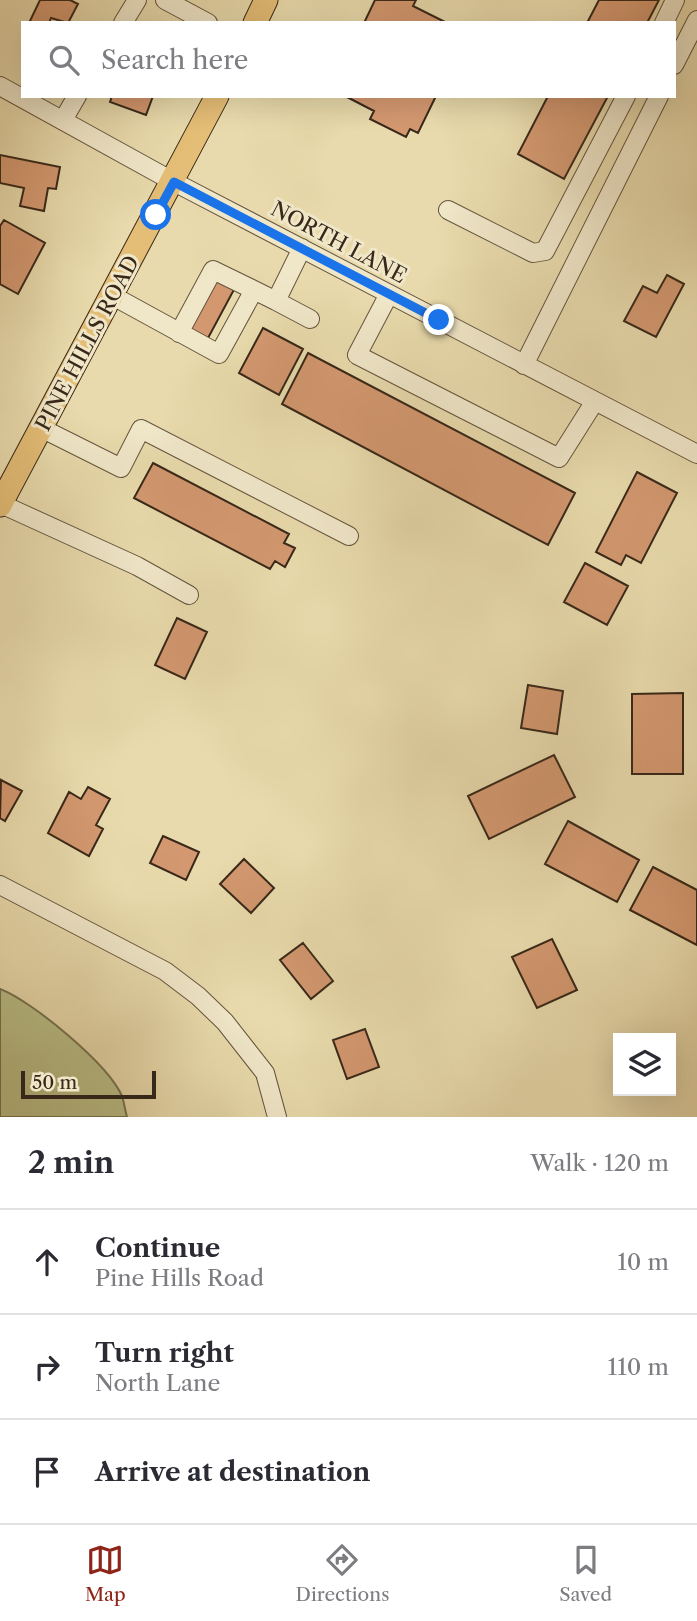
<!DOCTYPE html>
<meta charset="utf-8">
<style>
body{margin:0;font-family:"Libre Caslon Text",serif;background:#f2f2f3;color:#2b2b33}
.controls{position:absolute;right:21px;bottom:21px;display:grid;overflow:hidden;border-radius:0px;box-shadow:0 7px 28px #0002}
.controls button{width:63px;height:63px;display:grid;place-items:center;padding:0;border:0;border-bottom:2px solid #e1e1e2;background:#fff;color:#2b2b33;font:35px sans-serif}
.scale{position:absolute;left:21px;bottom:18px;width:135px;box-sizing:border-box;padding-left:7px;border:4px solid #382819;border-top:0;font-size:19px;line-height:24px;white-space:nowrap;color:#382819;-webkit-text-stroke:5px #f0e7c9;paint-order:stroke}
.stop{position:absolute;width:21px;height:21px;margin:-16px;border:5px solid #1a73e8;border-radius:50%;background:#fff}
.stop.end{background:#1a73e8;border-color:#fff;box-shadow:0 2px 7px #0008}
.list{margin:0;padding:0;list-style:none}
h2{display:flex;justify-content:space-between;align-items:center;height:91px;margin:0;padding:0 28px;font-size:30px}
h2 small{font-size:23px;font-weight:400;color:#7c7c81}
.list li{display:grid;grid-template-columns:46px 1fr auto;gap:21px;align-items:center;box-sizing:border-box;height:105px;padding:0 28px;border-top:2px solid #e1e1e2}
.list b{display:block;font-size:26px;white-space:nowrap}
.list p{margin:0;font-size:23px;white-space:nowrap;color:#7c7c81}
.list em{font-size:23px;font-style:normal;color:#7c7c81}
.icon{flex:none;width:38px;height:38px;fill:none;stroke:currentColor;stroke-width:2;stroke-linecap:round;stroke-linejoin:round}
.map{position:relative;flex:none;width:697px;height:1117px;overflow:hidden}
.search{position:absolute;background:#fff;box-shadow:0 7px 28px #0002;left:21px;right:21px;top:21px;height:77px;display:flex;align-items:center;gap:18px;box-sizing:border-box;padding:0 24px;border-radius:0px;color:#7c7c81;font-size:26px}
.sheet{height:406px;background:#fff}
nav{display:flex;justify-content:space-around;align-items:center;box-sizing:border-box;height:98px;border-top:2px solid #e1e1e2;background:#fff;font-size:19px;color:#7c7c81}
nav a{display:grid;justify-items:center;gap:4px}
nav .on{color:#8f2418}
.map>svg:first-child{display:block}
.green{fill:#b9be87;stroke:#787350;stroke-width:2}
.building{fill:#d39870;stroke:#382819;stroke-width:2}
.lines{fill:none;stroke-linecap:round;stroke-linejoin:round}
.minor-casing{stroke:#64543e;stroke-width:20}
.major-casing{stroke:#382819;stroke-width:25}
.minor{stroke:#f0e7c9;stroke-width:18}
.major{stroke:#e4bd76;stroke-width:23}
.route{stroke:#1a73e8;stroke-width:9}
.labels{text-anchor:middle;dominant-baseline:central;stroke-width:6;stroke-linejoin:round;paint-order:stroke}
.street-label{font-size:21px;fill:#382819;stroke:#f0e7c9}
</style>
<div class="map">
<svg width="697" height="1117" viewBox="0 0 697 1117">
<rect width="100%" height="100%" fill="#e8daac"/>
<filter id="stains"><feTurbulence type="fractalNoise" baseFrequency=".00286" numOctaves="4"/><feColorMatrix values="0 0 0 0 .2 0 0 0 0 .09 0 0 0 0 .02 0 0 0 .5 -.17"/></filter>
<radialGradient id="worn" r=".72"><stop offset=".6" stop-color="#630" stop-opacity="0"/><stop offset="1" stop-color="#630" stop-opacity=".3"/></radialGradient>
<path class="green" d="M0,989C32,1001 108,1064 122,1096C124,1102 125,1110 127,1117H0Z"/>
<path class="building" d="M40,0H70L78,4L68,23L51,18L49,23H29Z
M375,0H416L413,6L447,23H364Z
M599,0H659L647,23H587Z
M112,96H153L146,115L110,102Z
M345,96H436L418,133L410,129L406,137L370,119L374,111Z
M548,96H608L564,179L518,154Z
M0,155L60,167L56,189L48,188L44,211L20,206L24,188L0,183Z
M4,220L45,243L18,294L0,284V226Z
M218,274L237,284L207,340L188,330Z
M667,275L684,284L656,337L624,321L643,286L657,293Z
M263,328L303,349L279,395L239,373Z
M308,353L575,493L548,545L282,404Z
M153,463L289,534L284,543L295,548L285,567L275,561L270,569L134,498Z
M637,472L677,493L641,563L626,555L621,565L596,552Z
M585,563L628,586L607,625L564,602Z
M177,618L207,632L185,679L155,665Z
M528,685L563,691L557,734L521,728Z
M683,693V774H632V694Z
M554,755L575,797L489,839L468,796Z
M1,780L22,791L5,821L0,818Z
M88,787L110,799L96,825L103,829L89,856L48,833L69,792L81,799Z
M568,821L639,860L617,902L545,864Z
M163,836L199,852L186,880L150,863Z
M244,859L274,888L251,913L220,884Z
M653,867L697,890V945L630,910Z
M552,939L577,990L537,1008L512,957Z
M303,943L333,981L311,999L280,960Z
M365,1029L379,1067L347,1079L333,1040Z"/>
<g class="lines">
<defs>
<path id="minor" d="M165,0L208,23
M123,23L137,0
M664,23L675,0
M674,65L697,20
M0,86L174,182L697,454
M63,120L77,96
M448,210L533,253L545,251L626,96
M302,248L276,301L310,319
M389,294L357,355L559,458L595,401
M113,296L219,354L254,290L276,301
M179,333L213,270L254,290
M524,365L659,96
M41,428L121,468L141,429L349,536
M1,504L137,566L189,595
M0,885L165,971L198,996L225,1022L265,1073L277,1117"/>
<path id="major" d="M255,23L266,0
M0,505L217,96"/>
</defs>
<use href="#minor" class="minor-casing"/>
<use href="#major" class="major-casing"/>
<use href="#minor" class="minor"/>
<use href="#major" class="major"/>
</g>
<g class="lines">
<path class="route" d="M156,215L174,182L439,320"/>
</g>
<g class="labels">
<g class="street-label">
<text transform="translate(339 242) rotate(28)">NORTH LANE</text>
<text transform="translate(87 343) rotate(-62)">PINE HILLS ROAD</text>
</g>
</g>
<rect width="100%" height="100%" filter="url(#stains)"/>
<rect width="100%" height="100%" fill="url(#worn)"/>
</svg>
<div class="controls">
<button><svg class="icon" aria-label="layers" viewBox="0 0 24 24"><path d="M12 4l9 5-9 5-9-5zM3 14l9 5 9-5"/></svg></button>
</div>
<div class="scale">50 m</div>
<div class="stop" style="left:156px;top:215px"></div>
<div class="stop end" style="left:439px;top:320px"></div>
<div class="search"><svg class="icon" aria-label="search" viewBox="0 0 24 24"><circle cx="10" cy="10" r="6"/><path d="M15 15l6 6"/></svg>Search here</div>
</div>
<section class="sheet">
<h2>2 min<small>Walk · 120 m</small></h2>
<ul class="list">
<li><svg class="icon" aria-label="ahead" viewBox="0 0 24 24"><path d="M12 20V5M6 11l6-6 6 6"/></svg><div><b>Continue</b><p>Pine Hills Road</p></div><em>10 m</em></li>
<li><svg class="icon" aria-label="right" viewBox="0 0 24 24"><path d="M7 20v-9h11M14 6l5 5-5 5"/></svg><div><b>Turn right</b><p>North Lane</p></div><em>110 m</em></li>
<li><svg class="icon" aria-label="arrive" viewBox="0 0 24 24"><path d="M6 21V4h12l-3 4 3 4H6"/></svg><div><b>Arrive at destination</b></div></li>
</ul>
</section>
<nav>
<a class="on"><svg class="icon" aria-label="map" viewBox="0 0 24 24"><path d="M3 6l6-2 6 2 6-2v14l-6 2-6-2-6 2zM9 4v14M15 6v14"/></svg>Map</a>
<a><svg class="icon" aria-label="directions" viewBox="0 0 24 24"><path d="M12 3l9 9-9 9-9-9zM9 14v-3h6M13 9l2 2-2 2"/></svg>Directions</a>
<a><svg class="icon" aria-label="saved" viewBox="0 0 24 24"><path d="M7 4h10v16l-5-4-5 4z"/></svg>Saved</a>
</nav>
